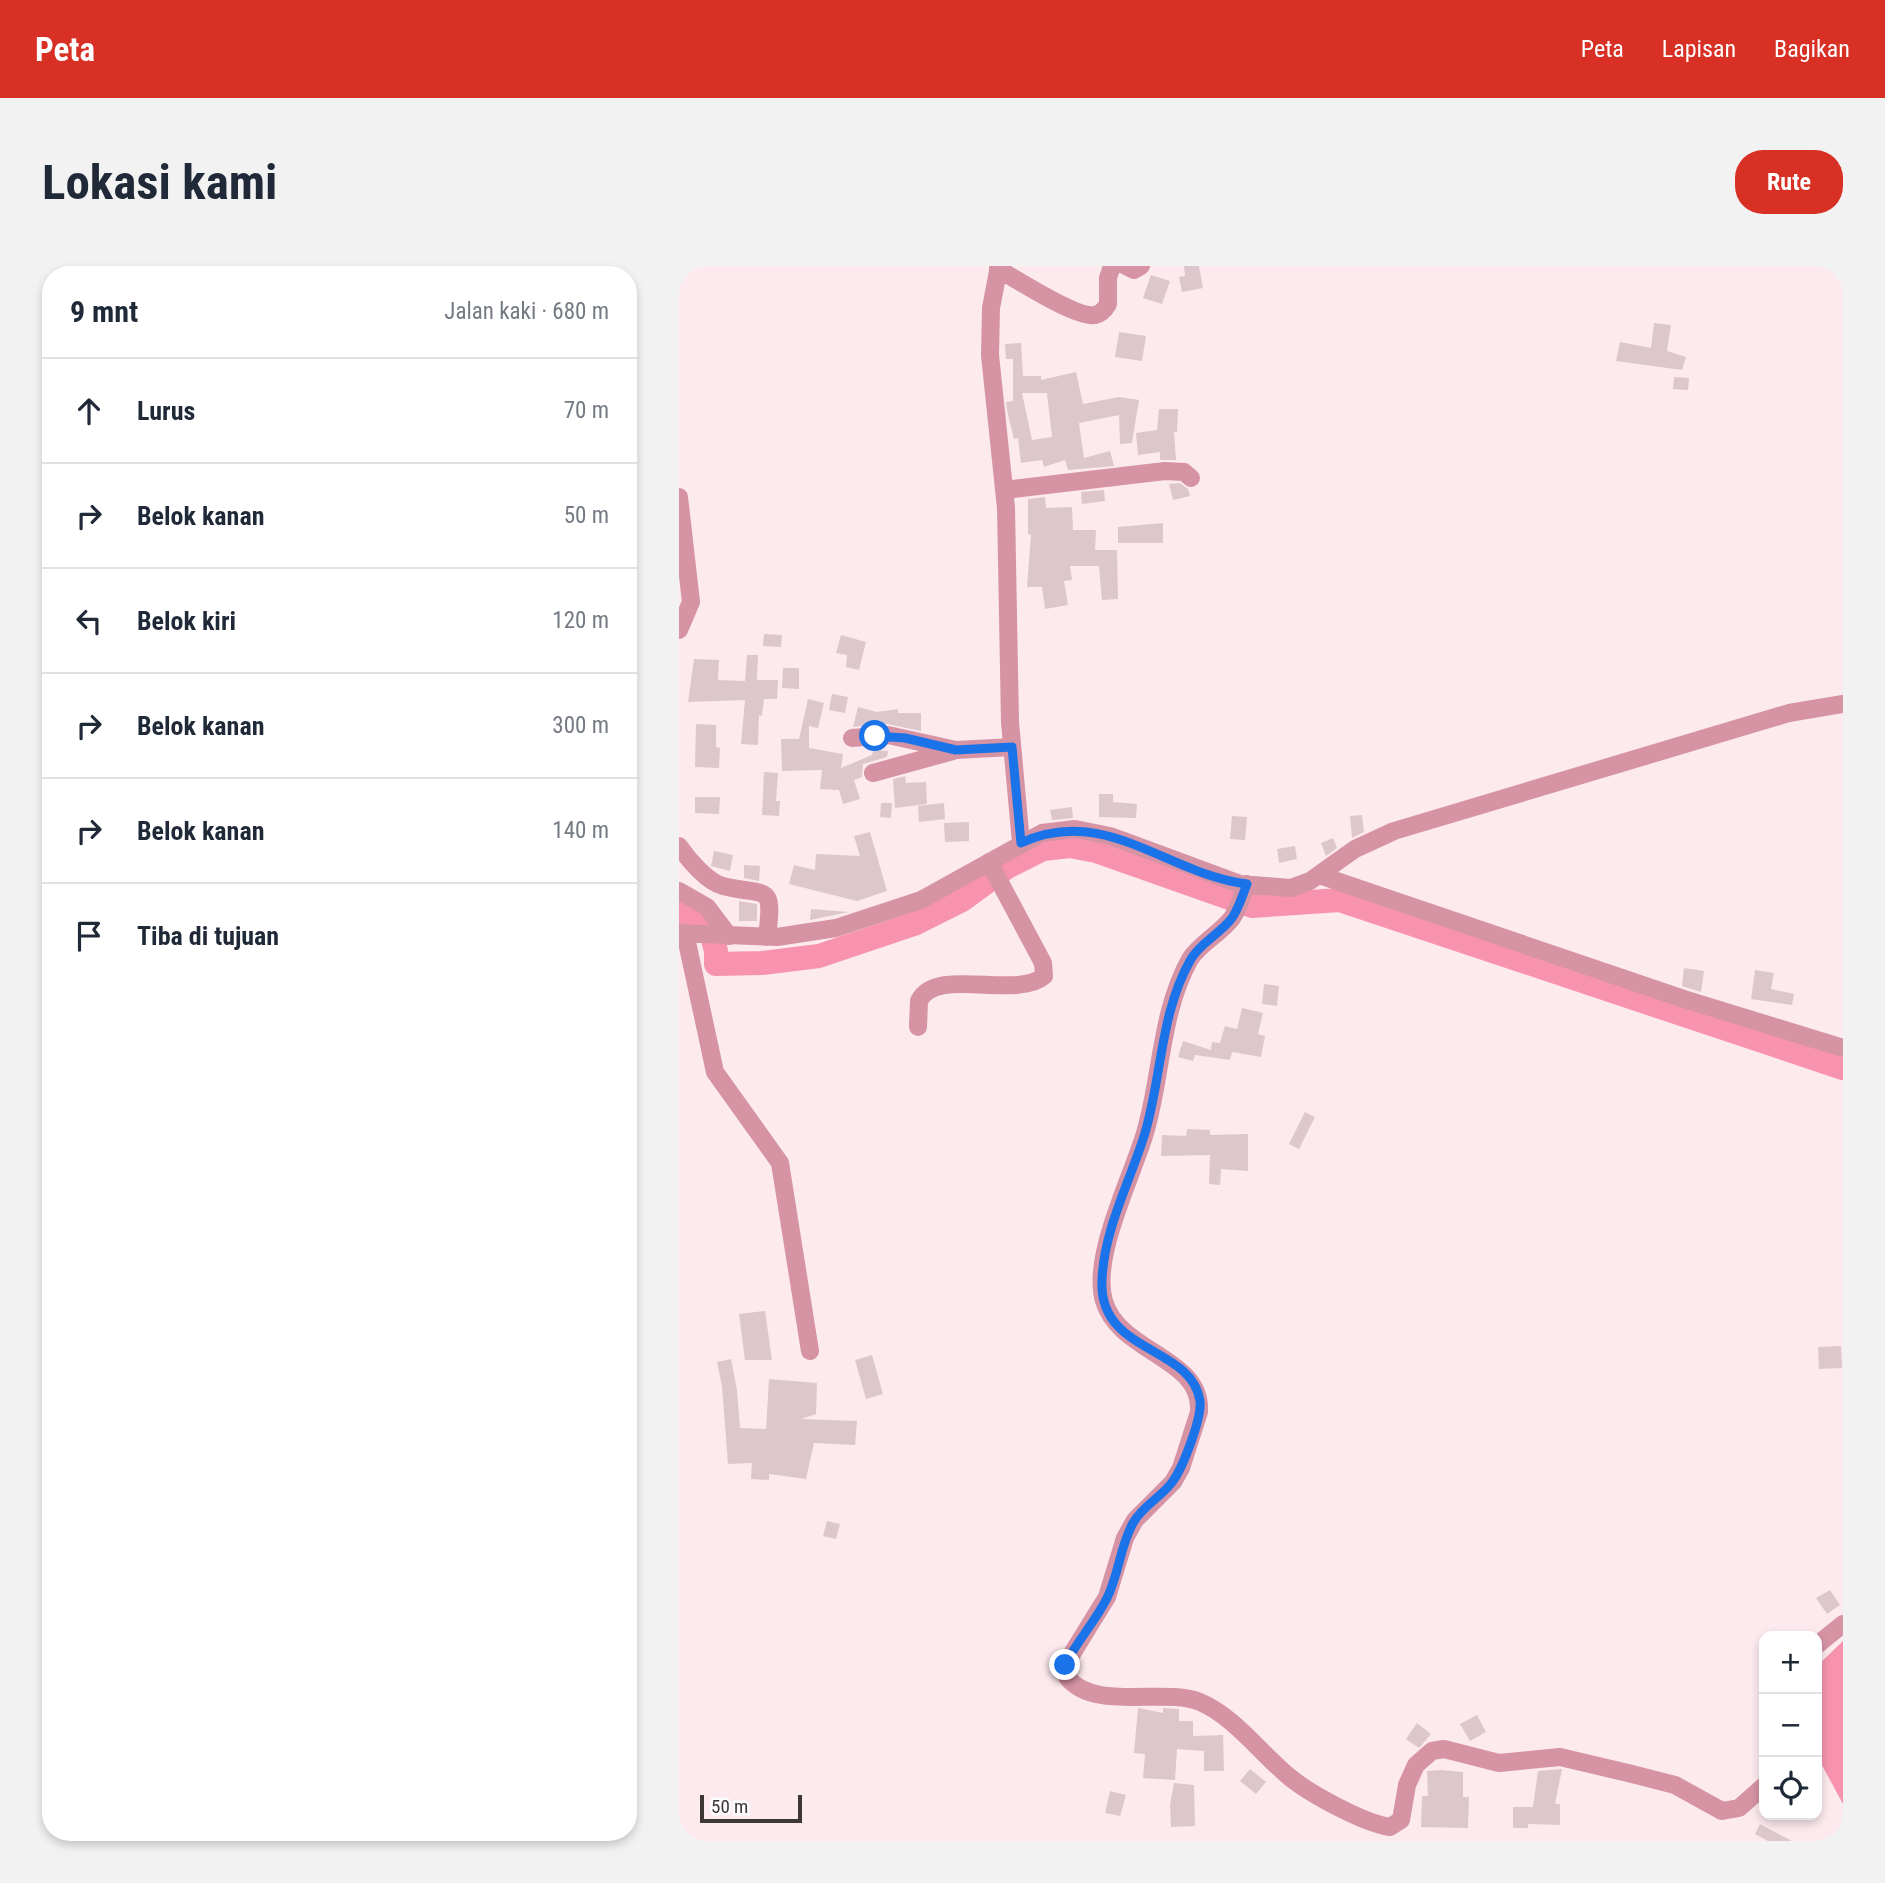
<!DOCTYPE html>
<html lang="id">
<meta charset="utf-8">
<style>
body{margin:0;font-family:"Roboto Condensed",sans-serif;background:#f2f2f3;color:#1f2937}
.controls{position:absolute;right:21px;bottom:21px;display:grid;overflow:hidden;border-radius:14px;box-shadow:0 4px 10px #0003}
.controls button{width:63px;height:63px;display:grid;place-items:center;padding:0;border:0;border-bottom:2px solid #e0e1e3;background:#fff;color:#1f2937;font:35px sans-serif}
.scale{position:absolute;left:21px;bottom:18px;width:102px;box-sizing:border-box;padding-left:7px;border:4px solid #3f3638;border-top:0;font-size:19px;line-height:24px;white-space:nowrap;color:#3f3638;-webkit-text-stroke:5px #fcfcfc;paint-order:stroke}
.stop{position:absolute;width:21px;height:21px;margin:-16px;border:5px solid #1a73e8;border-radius:50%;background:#fff}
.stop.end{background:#1a73e8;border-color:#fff;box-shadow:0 2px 7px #0008}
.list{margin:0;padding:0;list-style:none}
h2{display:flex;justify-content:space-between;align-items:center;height:91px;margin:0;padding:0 28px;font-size:30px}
h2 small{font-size:23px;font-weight:400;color:#747a83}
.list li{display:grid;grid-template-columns:46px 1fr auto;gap:21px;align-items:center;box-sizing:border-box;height:105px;padding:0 28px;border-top:2px solid #e0e1e3}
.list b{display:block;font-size:26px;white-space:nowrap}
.list em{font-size:23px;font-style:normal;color:#747a83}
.icon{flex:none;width:38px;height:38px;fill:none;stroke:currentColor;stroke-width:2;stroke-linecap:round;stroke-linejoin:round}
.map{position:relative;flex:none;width:1164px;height:1575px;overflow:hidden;border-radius:28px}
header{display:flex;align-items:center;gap:42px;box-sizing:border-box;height:98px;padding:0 35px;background:#d93025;color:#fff}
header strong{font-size:33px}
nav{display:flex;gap:38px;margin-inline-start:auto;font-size:24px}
.intro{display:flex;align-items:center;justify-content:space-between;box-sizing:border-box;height:168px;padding:0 42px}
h1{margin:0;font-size:49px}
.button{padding:18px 32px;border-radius:28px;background:#d93025;color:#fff;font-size:24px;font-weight:700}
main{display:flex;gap:42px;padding:0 42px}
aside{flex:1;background:#fff;border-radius:28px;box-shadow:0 4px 10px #0003}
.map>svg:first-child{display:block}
.water{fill:#f793ae}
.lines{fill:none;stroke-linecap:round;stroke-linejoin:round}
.river{stroke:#f793ae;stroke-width:24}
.building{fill:#ddc7cc;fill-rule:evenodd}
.minor{stroke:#d693a4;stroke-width:18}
.route{stroke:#1a73e8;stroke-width:9}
</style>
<header>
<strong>Peta</strong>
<nav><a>Peta</a><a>Lapisan</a><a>Bagikan</a></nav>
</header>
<div class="intro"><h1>Lokasi kami</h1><a class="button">Rute</a></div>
<main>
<aside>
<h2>9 mnt<small>Jalan kaki · 680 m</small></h2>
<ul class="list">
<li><svg class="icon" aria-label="ahead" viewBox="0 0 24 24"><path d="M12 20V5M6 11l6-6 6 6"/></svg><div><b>Lurus</b></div><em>70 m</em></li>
<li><svg class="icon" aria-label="right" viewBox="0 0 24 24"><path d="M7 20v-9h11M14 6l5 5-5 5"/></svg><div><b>Belok kanan</b></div><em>50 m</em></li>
<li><svg class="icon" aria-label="left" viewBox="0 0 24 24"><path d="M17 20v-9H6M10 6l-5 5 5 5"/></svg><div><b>Belok kiri</b></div><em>120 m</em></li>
<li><svg class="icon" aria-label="right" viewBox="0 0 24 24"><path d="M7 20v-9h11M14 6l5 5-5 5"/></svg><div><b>Belok kanan</b></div><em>300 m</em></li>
<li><svg class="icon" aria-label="right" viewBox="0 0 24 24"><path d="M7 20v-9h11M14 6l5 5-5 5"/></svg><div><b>Belok kanan</b></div><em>140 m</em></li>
<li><svg class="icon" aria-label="arrive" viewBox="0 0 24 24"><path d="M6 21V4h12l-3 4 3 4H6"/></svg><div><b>Tiba di tujuan</b></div></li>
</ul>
</aside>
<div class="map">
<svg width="1164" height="1575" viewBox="0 0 1164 1575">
<rect width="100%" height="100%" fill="#fceaee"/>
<path class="water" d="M1164,1375V1538L1138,1490V1400Z"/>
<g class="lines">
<path class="river" d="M0,647L29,655L37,685V698L83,697L140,690L235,658L283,634L328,601L364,583L391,580L417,585L573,640L661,634L1164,802"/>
</g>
<path class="building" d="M505,0H520L524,22L503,26L500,11L506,10Z
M472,9L491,15L483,38L464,32Z
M975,57L992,59L988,85L1007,91L1003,104L937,95L941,76L972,82Z
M440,66L467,70L463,95L436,91Z
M342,77L344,110H362V114L397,106L404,138L440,131L460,134L453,177L441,178L440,149L400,157L405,192L431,185L435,200L389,204L386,194L365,201L363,194L342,197L339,172L335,173L329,149L327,136L334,135V93H327L326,78ZM343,127H368L373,171L353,174Z
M995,111L1010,112L1009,124L994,123Z
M480,143H499L498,166H495L497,194H481V186L459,189L457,167L478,164Z
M501,217L509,223L511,230L494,234L490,218Z
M425,224L426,235L403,238L402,226Z
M366,231L367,242L393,241L394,264H417L416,284H438L439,333L423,334L420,300H391L393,314L385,315L389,339L366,343L363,321H348L352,269L349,268V233Z
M484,257V277H439V261Z
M85,368L103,369L102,381L84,380Z
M162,369L187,376L180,404L167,401L168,389L157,387Z
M68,389H79L78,414H99L98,433H85L83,450L80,449L79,479L62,478L66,434L9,436L15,393L40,394L39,414L66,415Z
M104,402H120V423L103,422Z
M153,428L169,431L166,447L150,444Z
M129,433L145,437L139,462L130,460V482L164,488L162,502L193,489L194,484L209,485L208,491L184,498L183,511L175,514L181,533L164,538L160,524L141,523L143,504L103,505L102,473H120Z
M179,441L198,446L219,443V447H242V465L208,458L174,461Z
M17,458L37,459V481L41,482L40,502L16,501Z
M85,506L99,507L97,535H101L100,550L83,549Z
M226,510L227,517L247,516L248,538L216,542L214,513Z
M420,528H434V536L458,538L457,552L420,551Z
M16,531H41L40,548L16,547Z
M202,537H213L212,552L201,551Z
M265,537L266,553L240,556L239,540Z
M393,541L394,552L373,554L371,544Z
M683,549L685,566L673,572L671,550Z
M553,550L568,551L566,574L551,573Z
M290,556V575L266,576L265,557Z
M191,566L208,625L178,635L110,618L115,599L136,604L137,588L181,590L175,570Z
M654,572L658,582L647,590L642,577Z
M616,580L618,593L600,597L598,583Z
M35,585L54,589L51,605L32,600Z
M65,599L81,600L80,615L65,612Z
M60,635L78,638V655H60Z
M132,643L170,646L131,654Z
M1005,702L1025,705L1022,726L1003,720Z
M1076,704L1095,707L1092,723L1115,728L1113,739L1072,733Z
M585,718L600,720L598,740L583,738Z
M563,742L584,747L579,768L586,770L582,791L553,786L551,794L516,789L514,795L499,791L504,775L532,784L533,776L541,777L546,760L558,763Z
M626,846L636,851L620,883L610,878Z
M508,863L531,864V869L569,868V905L542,903L541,919L530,918L531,889L482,890L483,869L507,870Z
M86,1045L93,1094H66L60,1048Z
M1162,1080L1163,1102L1140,1103L1139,1081Z
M193,1089L204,1128L187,1133L176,1094Z
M52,1093L58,1124L61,1162L87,1163L90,1113L138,1117L137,1148L122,1153L178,1155L176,1179L135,1177L127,1213L90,1208V1214L72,1213L73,1197L49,1198L43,1120L38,1096Z
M148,1255L161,1258L157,1273L144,1270Z
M1151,1324L1161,1339L1148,1348L1137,1332Z
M459,1442L484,1447V1442L500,1443V1455H514V1470L544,1469L545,1505H525V1485L498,1483L496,1514L464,1512L466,1488L455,1487Z
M798,1449L807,1466L791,1475L781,1458Z
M738,1457L752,1468L740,1482L727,1473Z
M571,1503L587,1516L577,1528L561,1515Z
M883,1503L876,1538H881V1559L849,1558V1562H834V1541H854L859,1505Z
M762,1504L784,1506V1531H790L789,1562L742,1561L743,1530H749L748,1505Z
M495,1517L515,1519L516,1560L492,1561L491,1539Z
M431,1525L447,1529L441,1550L426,1547Z
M1081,1558L1088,1562L1113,1575H1089L1076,1568Z"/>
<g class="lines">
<path class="minor" d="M320,0L312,42L311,89L327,242L331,456L342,577
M447,0L455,4L462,0
M319,3C337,13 398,53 416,49C422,48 426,43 429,38V12L433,0
M325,224L486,205L505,206L512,212
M0,231L12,336L0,364
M173,472L209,469L277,484L333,481
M194,507L274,485
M0,580C9,593 28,616 44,620C88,631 95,615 88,671
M640,609L1005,733L1164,782
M568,618C563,630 560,642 553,652C541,668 521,677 511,693C481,747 483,810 466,867C453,911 412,991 425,1035C440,1087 524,1091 520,1146L502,1202L494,1216L456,1254L446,1272L428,1331L386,1399L388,1411C415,1446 485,1421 521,1436C554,1450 580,1485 607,1508C627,1526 684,1557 711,1561L722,1554L728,1519L737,1499L753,1485L765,1483L820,1497L881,1491L949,1507L996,1519L1043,1545L1060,1542L1085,1520
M0,625L28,641L50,670
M0,667L98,671L157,662L242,634L363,567L396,563L431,570L561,618L612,622L631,615L676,583L715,565L1110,447L1164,438
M6,667L36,806L101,897L131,1085
M239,761L240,735C257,700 337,734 365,710L364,697L310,596
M1138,1379L1164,1358"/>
</g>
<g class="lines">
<path class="route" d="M196,470L226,472L277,484L333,481L342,577C427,538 487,608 568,618C563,630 560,642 553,652C541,668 521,677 512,693C481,747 483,810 466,867C451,916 425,963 423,1014C419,1088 513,1079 521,1135C523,1152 504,1201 494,1215C483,1231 464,1239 454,1257C441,1280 440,1308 428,1332C416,1356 398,1375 386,1399"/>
</g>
</svg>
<div class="controls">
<button>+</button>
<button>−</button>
<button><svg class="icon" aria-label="locate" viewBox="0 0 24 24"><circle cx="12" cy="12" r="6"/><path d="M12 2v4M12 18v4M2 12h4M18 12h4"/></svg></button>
</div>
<div class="scale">50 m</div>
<div class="stop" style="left:196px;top:470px"></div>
<div class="stop end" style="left:386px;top:1399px"></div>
</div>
</main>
